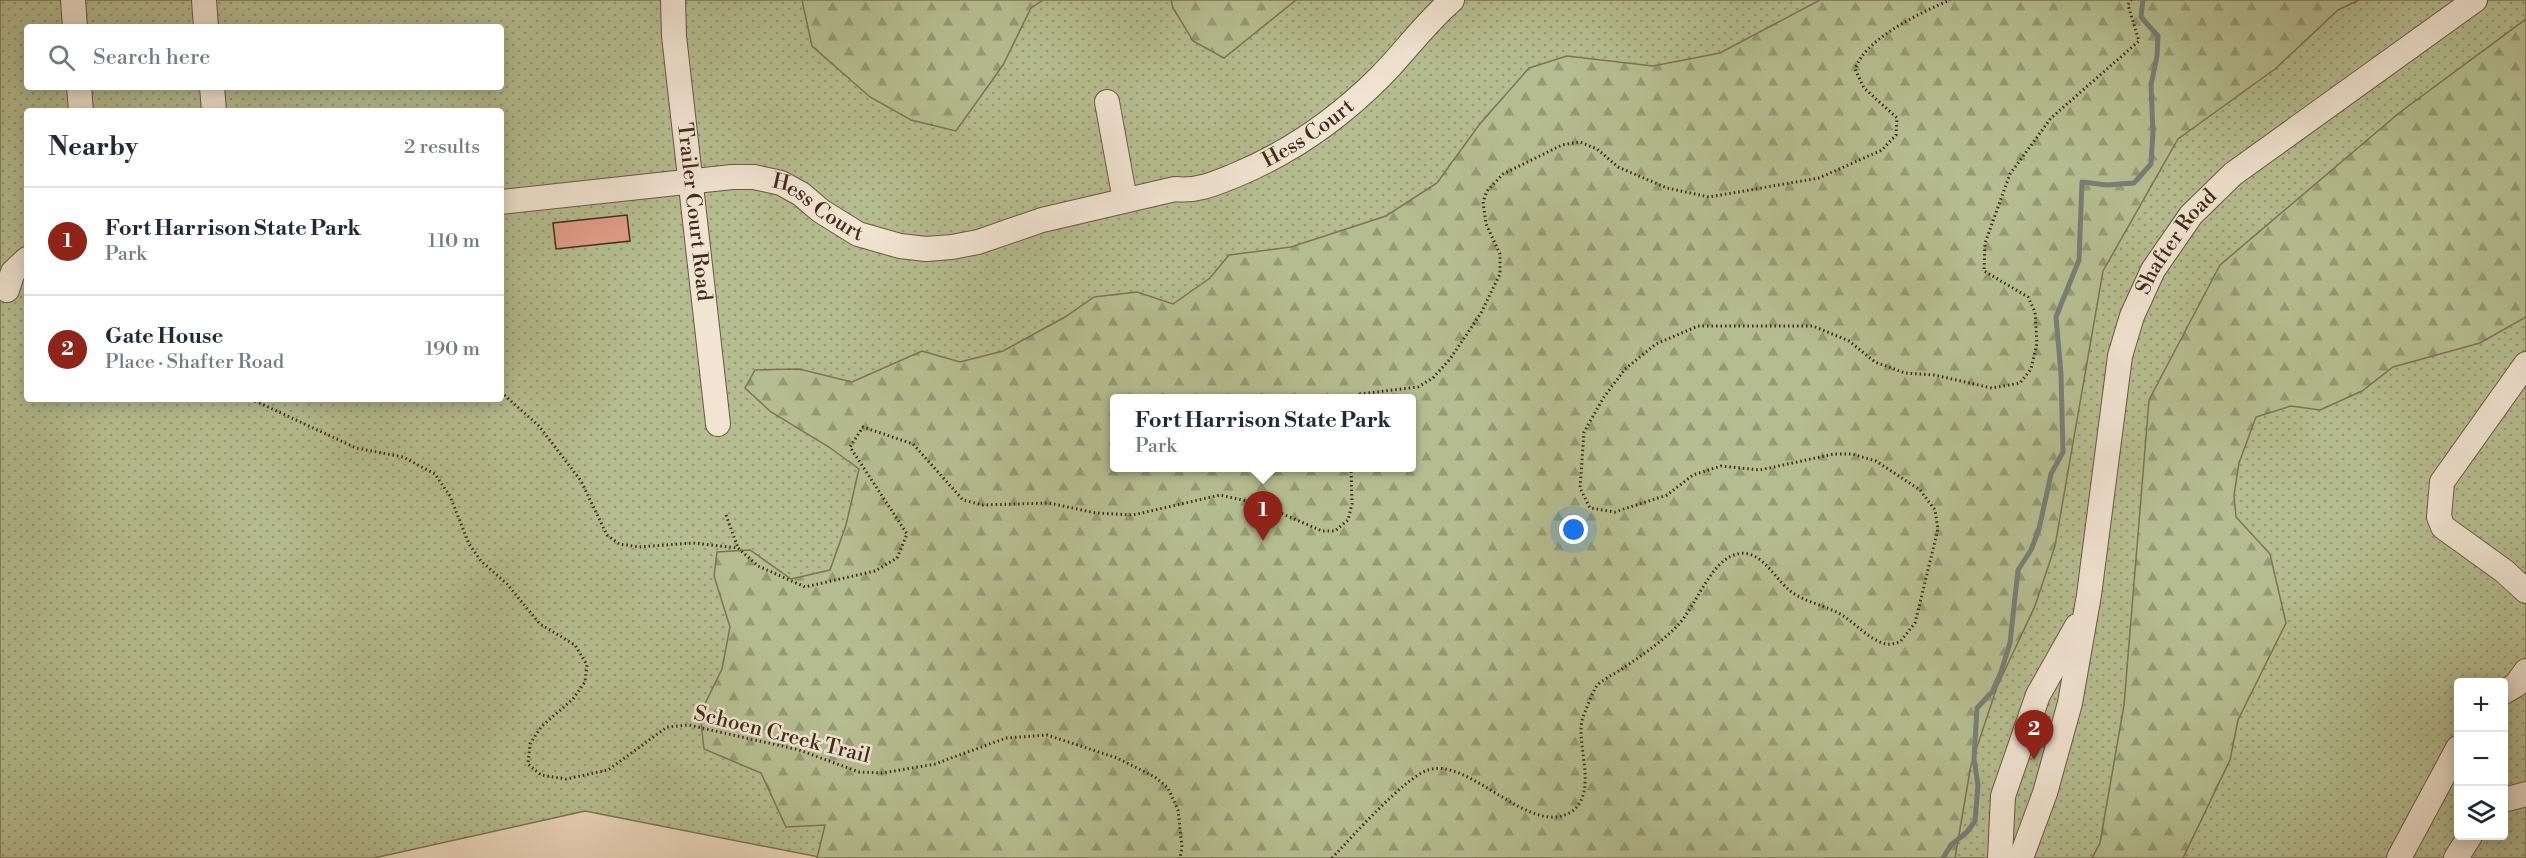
<!DOCTYPE html>
<meta charset="utf-8">
<style>
body{margin:0;font-family:"Libre Bodoni",serif;background:#f6f6f7;color:#1f2937}
.controls{position:absolute;right:18px;bottom:18px;display:grid;overflow:hidden;border-radius:6px;box-shadow:0 3px 15px #0003}
.controls button{width:54px;height:54px;display:grid;place-items:center;padding:0;border:0;border-bottom:2px solid #e0e1e3;background:#fff;color:#1f2937;font:30px sans-serif}
.you{position:absolute;left:1574px;top:530px;width:21px;height:21px;margin:-15px;border:4px solid #fff;border-radius:50%;background:#1a73e8;box-shadow:0 0 0 9px #1a73e833}
.badge{display:grid;place-items:center;width:39px;height:39px;border-radius:50%;background:#8f2418;color:#fff;font-size:20px;font-weight:700}
.pin{position:absolute;translate:-50% -50px;filter:drop-shadow(0 2px 3px #0008)}
.pin::after{content:'';position:absolute;top:32px;width:21px;height:18px;background:inherit;clip-path:polygon(0 0,100% 0,50% 100%)}
.popup{position:absolute;left:1110px;top:394px;width:306px;height:78px;box-sizing:border-box;display:grid;place-content:center;border-radius:6px;background:#fff;filter:drop-shadow(0 2px 4px #0005);font-size:20px;white-space:nowrap;color:#747a83}
.popup b{font-size:22px;color:#1f2937}
.popup::after{content:'';position:absolute;left:50%;top:100%;margin-left:-12px;border:12px solid transparent;border-top-color:#fff}
.list{margin:0;padding:0;list-style:none}
h2{display:flex;justify-content:space-between;align-items:center;height:78px;margin:0;padding:0 24px;font-size:26px}
h2 small{font-size:20px;font-weight:400;color:#747a83}
.list li{display:grid;grid-template-columns:39px 1fr auto;gap:18px;align-items:center;box-sizing:border-box;height:108px;padding:0 24px;border-top:2px solid #e0e1e3}
.list b{display:block;font-size:22px;white-space:nowrap}
.list p{margin:0;font-size:20px;white-space:nowrap;color:#747a83}
.list em{font-size:20px;font-style:normal;color:#747a83}
.icon{flex:none;width:33px;height:33px;fill:none;stroke:currentColor;stroke-width:2;stroke-linecap:round;stroke-linejoin:round}
.map{position:relative;flex:none;width:2526px;height:858px;overflow:hidden}
.search{position:absolute;background:#fff;box-shadow:0 3px 15px #0003;left:24px;top:24px;width:480px;height:66px;display:flex;align-items:center;gap:15px;box-sizing:border-box;padding:0 21px;border-radius:6px;color:#747a83;font-size:22px}
.panel{position:absolute;background:#fff;box-shadow:0 3px 15px #0003;left:24px;top:108px;width:480px;height:294px;border-radius:6px}
.map>svg:first-child{display:block}
.grass{fill:url(#grass-dots);stroke:#7c7455;stroke-width:1.5;fill-rule:evenodd}
.forest{fill:url(#forest-firs);stroke:#7c7455;stroke-width:1.5;fill-rule:evenodd}
.lines{fill:none;stroke-linecap:round;stroke-linejoin:round}
.stream{stroke:#768077;stroke-width:5}
.building{fill:#e29c8a;stroke:#422b1a;stroke-width:1.5}
.minor-casing{stroke:#6c5642;stroke-width:26}
.path{stroke:#422b1a;stroke-width:3;stroke-dasharray:1.5 3;stroke-linecap:butt}
.minor{stroke:#f1e4d2;stroke-width:24}
.labels{text-anchor:middle;dominant-baseline:central;stroke-width:5;stroke-linejoin:round;paint-order:stroke}
.street-label{font-size:21px;fill:#422b1a;stroke:#f1e4d2}
</style>
<div class="map">
<svg width="2526" height="858" viewBox="0 0 2526 858">
<defs>
<pattern id="grass-dots" width="8" height="8" patternUnits="userSpaceOnUse" patternTransform="scale(1.5)"><rect width="8" height="8" fill="#b5bd90"/><path d="M2 2h.1M6 6h.1" fill="none" stroke="#959a75" stroke-width="1.8" stroke-linecap="round"/></pattern>
<pattern id="forest-firs" width="22" height="20" patternUnits="userSpaceOnUse" patternTransform="scale(1.5)"><rect width="22" height="20" fill="#b5bd90"/><path d="M5 1l3.5 6h-7zM16 11l3.5 6h-7z" fill="#959a75"/></pattern>
</defs>
<rect width="100%" height="100%" fill="#ead5b9"/>
<filter id="stains"><feTurbulence type="fractalNoise" baseFrequency=".00333" numOctaves="4"/><feColorMatrix values="0 0 0 0 .2 0 0 0 0 .09 0 0 0 0 .02 0 0 0 .5 -.17"/></filter>
<radialGradient id="worn" r=".72"><stop offset=".6" stop-color="#630" stop-opacity="0"/><stop offset="1" stop-color="#630" stop-opacity=".3"/></radialGradient>
<path class="grass" d="M0,0H2526V858H824L585,811L374,858H0ZM27,27H501V87H27ZM27,111H501V399H27ZM1114,398H1412V468H1114ZM2458,682H2504V836H2458Z"/>
<path class="forest" d="M802,0H1043L1031,8L1003,65L956,131L911,120L870,97L812,46Z
M1171,0H1296L1224,58L1193,41L1173,8Z
M1820,0H2359L2338,10L2275,69L2178,139L2103,271L2055,546L2035,606L1997,687L1971,765L1955,858H817L825,825L786,827L761,773L704,749L700,714L722,669L730,627L714,576L717,552L750,550L791,579L830,570L846,525L859,469L829,447L771,412L745,388L755,370L799,369L852,382L922,351L960,362L1003,351L1065,317L1094,297L1137,292L1173,304L1210,278L1229,255L1291,247L1386,216L1437,183L1479,125L1529,68L1567,56L1653,66L1720,53ZM1114,398H1412V468H1114Z
M2526,19V317L2480,343L2393,367L2362,391L2320,410L2291,406L2256,417L2239,463L2234,495L2236,517L2270,554L2286,623L2238,720L2230,760L2183,858H2092L2100,843L2124,705L2149,400L2220,265L2399,113Z"/>
<g class="lines">
<path class="stream" d="M1943,858L1951,845L1967,832L1975,821L1978,785L1974,759L1977,708L1992,692L2001,672L2010,643L2018,570L2031,550L2039,529L2051,474L2063,452L2061,374L2056,317L2079,260L2082,182L2107,185L2134,183L2151,164L2153,132L2151,85L2157,56L2158,36L2141,17L2143,0"/>
</g>
<path class="building" d="M627,215L630,241L556,249L553,223Z"/>
<g class="lines">
<defs>
<g id="minor">
<path d="M73,0L75,27"/>
<path d="M204,0L206,27"/>
<path id="s1" d="M673,0L674,36L718,424"/>
<path d="M79,87L81,111"/>
<path d="M212,87L214,111"/>
<path d="M1107,102L1125,200"/>
<path id="s2" d="M501,202L732,177H754L781,183L801,194L821,211L858,234L900,246L926,249L952,247L978,242L1042,220L1175,189C1197,192 1216,183 1236,175C1291,152 1338,119 1380,77C1405,52 1425,23 1452,0"/>
<path d="M7,290L13,272L27,259"/>
<path d="M2526,364L2442,482L2439,517L2443,527L2504,571L2526,591"/>
<path d="M2504,692L2516,685L2526,671"/>
<path d="M2504,800L2526,794"/>
<path d="M2000,858L2003,796L2038,695L2077,626"/>
<path id="s3" d="M2021,858L2045,793L2070,703L2089,595L2120,356L2132,316L2153,270L2191,215L2233,174L2475,0"/>
<path d="M2399,858L2458,748"/>
<path d="M2456,858L2470,836"/>
</g>
</defs>
<use href="#minor" class="minor-casing"/>
<path class="path" d="M501,392L539,426L581,481L607,535L619,544L639,547L693,543L738,548L758,566L805,587L875,571L897,558L907,534L850,447L863,427L913,444L963,500L983,505L1049,503L1096,513L1133,515L1220,495L1260,504L1322,531H1335L1348,520L1352,504L1351,468
M1357,398L1360,394L1418,387L1433,378L1450,359L1481,313L1500,274V254L1486,224L1483,202L1487,191L1503,174L1562,145L1580,142L1597,149L1618,167L1667,188L1709,197L1819,178L1882,150L1896,135L1897,118L1864,88L1855,69C1866,38 1920,13 1950,0
M251,399L356,448L403,457L435,474L450,496L469,544L481,561L507,584L540,624L575,645L587,665L585,682L573,699L541,727L530,744L528,764L541,775L566,779L608,770L667,727L689,725L799,750L859,772L882,773L935,764L1006,738L1047,735L1117,758L1155,777L1168,788L1178,810L1182,847L1180,858
M726,515L738,548
M1332,858C1352,837 1404,778 1428,770C1469,756 1530,838 1571,812C1600,792 1574,742 1583,717C1587,707 1591,696 1596,687C1601,680 1614,674 1622,669C1642,655 1662,642 1678,625C1696,606 1710,563 1734,555C1759,546 1773,576 1788,589C1803,603 1828,605 1845,617C1858,626 1870,640 1886,644C1890,645 1895,643 1900,642L1915,623L1938,529L1935,510L1920,490L1876,461L1852,454H1834L1760,470L1721,466L1693,475L1667,495L1615,512L1590,508L1580,488L1584,432L1604,397L1625,369L1656,344L1698,326H1813L1849,341L1875,362L1905,373L1934,375L1992,388L2020,383L2031,369L2037,343L2035,312L2028,297L1984,271L1985,243L2010,174L2051,118L2139,41L2128,5L2131,0"/>
<use href="#minor" class="minor"/>
</g>
<g class="labels">
<g class="street-label">
<text stroke="none"><textPath href="#s2" startOffset="848">Hess Court</textPath></text>
<text stroke="none"><textPath href="#s2" startOffset="326">Hess Court</textPath></text>
<text stroke="none"><textPath href="#s1" startOffset="213">Trailer Court Road</textPath></text>
<text stroke="none"><textPath href="#s3" startOffset="642">Shafter Road</textPath></text>
<text transform="translate(782 735) rotate(14)">Schoen Creek Trail</text>
</g>
</g>
<rect width="100%" height="100%" filter="url(#stains)"/>
<rect width="100%" height="100%" fill="url(#worn)"/>
</svg>
<div class="controls">
<button>+</button>
<button>−</button>
<button><svg class="icon" aria-label="layers" viewBox="0 0 24 24"><path d="M12 4l9 5-9 5-9-5zM3 14l9 5 9-5"/></svg></button>
</div>
<div class="you"></div>
<div class="pin badge" style="left:1263px;top:541px">1</div>
<div class="popup"><b>Fort Harrison State Park</b>Park</div>
<div class="pin badge" style="left:2034px;top:760px">2</div>
<div class="search"><svg class="icon" aria-label="search" viewBox="0 0 24 24"><circle cx="10" cy="10" r="6"/><path d="M15 15l6 6"/></svg>Search here</div>
<section class="panel">
<h2>Nearby<small>2 results</small></h2>
<ul class="list">
<li><span class="badge">1</span><div><b>Fort Harrison State Park</b><p>Park</p></div><em>110 m</em></li>
<li><span class="badge">2</span><div><b>Gate House</b><p>Place · Shafter Road</p></div><em>190 m</em></li>
</ul>
</section>
</div>
